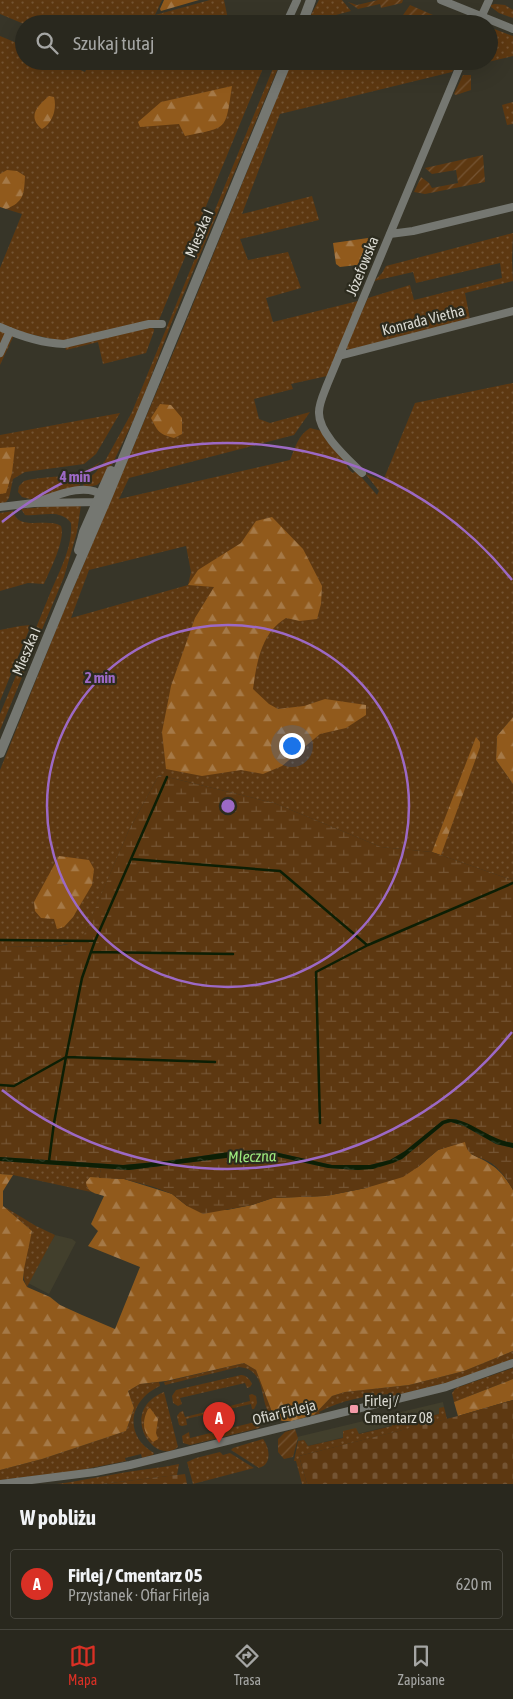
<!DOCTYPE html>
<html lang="pl">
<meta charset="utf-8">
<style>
body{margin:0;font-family:"Asap Condensed",sans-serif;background:#35342b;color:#f1f3f6}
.you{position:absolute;left:291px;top:745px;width:18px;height:18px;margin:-12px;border:4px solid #fff;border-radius:50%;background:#1a73e8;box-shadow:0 0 0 8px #1a73e833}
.badge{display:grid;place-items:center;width:32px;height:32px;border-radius:50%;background:#d93025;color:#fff;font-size:16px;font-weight:700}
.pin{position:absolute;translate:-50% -41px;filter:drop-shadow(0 1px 2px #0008)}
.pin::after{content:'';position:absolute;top:26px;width:18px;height:15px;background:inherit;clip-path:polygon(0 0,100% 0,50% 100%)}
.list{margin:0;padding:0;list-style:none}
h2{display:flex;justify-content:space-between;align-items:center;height:65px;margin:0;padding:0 20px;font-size:21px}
h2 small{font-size:16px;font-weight:400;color:#a5a6a4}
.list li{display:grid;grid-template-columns:32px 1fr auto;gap:15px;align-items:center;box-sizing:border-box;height:70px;margin:0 10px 10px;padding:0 10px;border:1px solid #45443c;border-radius:5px}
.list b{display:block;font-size:19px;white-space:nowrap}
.list p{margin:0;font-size:16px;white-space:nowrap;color:#a5a6a4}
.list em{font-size:16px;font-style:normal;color:#a5a6a4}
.icon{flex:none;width:28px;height:28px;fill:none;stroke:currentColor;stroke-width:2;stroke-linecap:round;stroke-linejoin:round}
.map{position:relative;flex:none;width:513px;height:1484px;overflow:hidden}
.search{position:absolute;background:#29281e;box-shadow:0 5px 20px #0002;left:15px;right:15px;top:15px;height:55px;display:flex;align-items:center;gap:12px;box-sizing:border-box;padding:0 18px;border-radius:28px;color:#a5a6a4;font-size:19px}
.sheet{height:145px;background:#29281e}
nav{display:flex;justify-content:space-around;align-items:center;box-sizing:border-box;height:70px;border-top:1px solid #45443c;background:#29281e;font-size:14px;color:#a5a6a4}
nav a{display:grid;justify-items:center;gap:2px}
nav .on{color:#d93025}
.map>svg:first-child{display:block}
.built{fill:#423f2c}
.grass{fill:url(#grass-dots);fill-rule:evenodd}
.forest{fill:url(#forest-firs)}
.wetland{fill:url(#wetland-marsh)}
.cemetery{fill:url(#cemetery-stones)}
.garden{fill:url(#garden-furrows)}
.water{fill:url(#water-ripples)}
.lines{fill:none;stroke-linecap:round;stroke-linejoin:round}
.stream{stroke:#0d1f05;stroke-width:2.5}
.minor{stroke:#757771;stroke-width:8}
.tertiary{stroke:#757771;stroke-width:10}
.ring{fill:none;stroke:#9c69c5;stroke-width:2.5}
.poi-dot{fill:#f39aa8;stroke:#2c2b1e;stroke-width:2}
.labels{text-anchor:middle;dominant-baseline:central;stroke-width:4.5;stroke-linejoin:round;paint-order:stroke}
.street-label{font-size:15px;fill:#dad9d1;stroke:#2c2b1e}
.poi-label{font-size:15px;fill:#dad9d1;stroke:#2c2b1e;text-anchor:start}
.water-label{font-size:16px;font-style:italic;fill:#9dea7e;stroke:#2c2b1e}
.centre{fill:#9c69c5;stroke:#2c2b1e;stroke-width:2.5}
.ring-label{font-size:15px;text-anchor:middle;font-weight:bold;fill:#9c69c5;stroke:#2c2b1e;stroke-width:4.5;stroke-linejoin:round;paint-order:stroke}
</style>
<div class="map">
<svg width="513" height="1484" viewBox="0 0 513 1484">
<defs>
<pattern id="grass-dots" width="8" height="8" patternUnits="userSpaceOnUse" patternTransform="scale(1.25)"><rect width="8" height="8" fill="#5d3811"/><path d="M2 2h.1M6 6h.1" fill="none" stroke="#745433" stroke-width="1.8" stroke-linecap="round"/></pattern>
<pattern id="forest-firs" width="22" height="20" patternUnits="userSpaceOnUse" patternTransform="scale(1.25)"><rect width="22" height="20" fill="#915a1c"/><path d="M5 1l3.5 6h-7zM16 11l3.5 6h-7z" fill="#a57947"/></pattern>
<pattern id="wetland-marsh" width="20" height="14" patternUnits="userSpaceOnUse" patternTransform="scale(1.25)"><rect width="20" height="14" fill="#5d3811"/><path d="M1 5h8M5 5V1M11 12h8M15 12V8" fill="none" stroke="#745433"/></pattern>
<pattern id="cemetery-stones" width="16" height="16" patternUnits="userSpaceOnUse" patternTransform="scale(1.25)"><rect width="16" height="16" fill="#5d3811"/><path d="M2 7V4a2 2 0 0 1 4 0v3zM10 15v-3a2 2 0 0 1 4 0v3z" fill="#745433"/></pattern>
<pattern id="garden-furrows" width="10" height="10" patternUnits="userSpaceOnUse" patternTransform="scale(1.25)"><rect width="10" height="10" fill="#5d3811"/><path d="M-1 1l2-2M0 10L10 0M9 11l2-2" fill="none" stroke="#745433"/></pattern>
<pattern id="water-ripples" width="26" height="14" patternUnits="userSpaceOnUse" patternTransform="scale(1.25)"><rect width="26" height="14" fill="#0d1f05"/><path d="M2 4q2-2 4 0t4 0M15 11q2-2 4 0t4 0" fill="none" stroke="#303f28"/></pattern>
</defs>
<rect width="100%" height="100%" fill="#373528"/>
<path class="built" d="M55,1235L72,1239L76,1242L49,1294L28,1283Z
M443,1402L444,1407L439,1409V1414L308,1446L304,1440L298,1441L297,1437Z"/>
<path class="grass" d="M0,0H162L155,15L210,0H224L229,24H24L0,14Z
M319,0H342L351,11L317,20L316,24H306Z
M495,4L505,5L513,10V18L499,13L491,7V5Z
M489,27L513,36V56L467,67L469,61H489Z
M0,36L24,46V61H60L85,72L90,61H266L159,320L61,341L16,331L0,365V268L22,214L6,209H7L0,205Z
M276,61H281L171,324L138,411L106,477L97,485L83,488L84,482L95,473L105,461L132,412Z
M292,61H301L299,66L318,61H458L452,72L280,114L242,214L312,196L319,220L240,239L248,260L288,252L301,288L266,298L273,322L362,300L327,376L291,384L293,389L254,399L259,419L270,423L310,412L294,435L129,478L119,499L290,460C295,448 298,435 310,428L322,431L347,462C346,467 349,470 353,473L356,471L377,495L379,491L356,462L366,474L383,481L415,403L513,383V717L497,736L496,760L513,784V878L509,879L432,852L381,847L274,803L159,775L128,832L80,945L66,944L53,947L0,946V770L60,620L176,346ZM186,546L191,572L188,585L71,618L89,570Z
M513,102V124L507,125L502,105Z
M513,233L512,260L513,281L465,293L470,319L349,350L345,348L368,298L410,285L414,300L502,278L500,263L416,283L413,272L374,281L382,273L386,266Z
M149,327L154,329V331L146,353L103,364L98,342L66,350L65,346Z
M120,413L96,454L84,464L25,472L13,479L9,498L6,502L0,504V435Z
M101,461L93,470L81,480L79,488L30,499L22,497L18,492L19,486L24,481C50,474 79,481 101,461Z
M76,504L81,505L77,532L64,577L0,730V714C16,675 33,636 49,596C58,574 73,548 71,523C60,508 40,517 25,515L21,509Z
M13,511C18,532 47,517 61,526C66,539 50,570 44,584L28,583L0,591V513Z
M31,625L0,701V630L20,626Z
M0,1161L101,1168L99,1178L90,1177L87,1187L91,1192L13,1175L0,1174Z
M3,1206L36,1226L55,1235L27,1287C18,1272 28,1248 32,1231Z
M513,1351V1359L450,1382L393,1396L392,1394C367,1395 342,1400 319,1412L320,1414L314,1415L332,1396L345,1392L409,1385L464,1371Z
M244,1363L256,1370L272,1412L282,1421C253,1417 274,1370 239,1367L165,1385L164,1382Z
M513,1368V1379L454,1402L452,1393L456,1388Z
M241,1375C246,1375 250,1379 252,1384L250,1387L247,1388L245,1383L180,1398L182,1404L178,1406L173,1403L172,1396L176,1390Z
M159,1382L160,1386C129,1400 123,1435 154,1453L153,1455L142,1458L141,1454L125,1458L126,1461L76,1471L0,1480V1470L42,1459L126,1431L134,1408L128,1391L140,1384Z
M164,1392L178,1447C154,1467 117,1411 164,1392Z
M252,1394L256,1396L257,1403L254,1409H252L251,1404L186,1419L187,1425L182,1426L179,1425L177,1416L180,1412L183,1411L185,1417L250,1401L249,1395Z
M444,1407L447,1419L299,1456L307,1484H302L296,1461H294L298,1441L304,1440L308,1446L343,1438V1431L356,1428L359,1434L392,1426V1423L395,1419L400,1417L404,1423L439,1414V1408Z
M254,1416L261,1418L262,1422L259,1428L190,1445L183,1443L182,1436L189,1432L190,1438L255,1422Z
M263,1439C270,1448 272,1465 259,1468L231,1450L233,1448Z
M220,1452L223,1455L230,1453L254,1468L193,1484L187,1462L196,1458Z
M179,1464L177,1475L102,1484H57C86,1480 112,1474 141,1470C154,1468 165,1467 179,1464Z"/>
<path class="forest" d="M164,0H199L161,11L160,9Z
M232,86C225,131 229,127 185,136L179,124L140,127L138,122L161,102Z
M49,96L54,97C57,108 53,123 42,129C27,117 37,106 49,96Z
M7,170L17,171L25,176C24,194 24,202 6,209L0,207V174Z
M375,237L371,253L366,262L357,265L340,267L336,264L333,243Z
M160,404L171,405L182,418V434L174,438C159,434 158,432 151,418Z
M15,447L12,473L6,493L0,494V448Z
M272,517L303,549L322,586L321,604L317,619L300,621L286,618C261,633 257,662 253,689L269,704L278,709L304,706L325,699L366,705V715L346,728L320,734L282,766L263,774L241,770L202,776L166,769L162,732L171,686L195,618L214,587L188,585L198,570L241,543L256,521Z
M513,717V784L496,760L497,736Z
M476,737L480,742V747L441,855L432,852Z
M59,856L89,860L94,869L92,885L73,917L64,927L57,929L54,919L41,918L35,911L34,902Z
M465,1141L471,1154C492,1164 501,1169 513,1190V1351L464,1371L409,1385L345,1392L332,1396L314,1415L292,1421H282L272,1412L256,1370L244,1363L166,1381L140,1384L128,1391L134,1408L126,1431L42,1459L0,1470V1174L13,1175L3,1191V1206L32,1231L24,1269L23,1280L27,1287L50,1297L60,1305L82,1315L115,1329L140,1267L88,1246L98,1231L91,1224L104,1196C95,1193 87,1193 86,1182L90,1177L124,1179L172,1194L187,1206L227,1210L252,1205L273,1198L326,1196L366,1188L418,1167L438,1150Z
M513,1379V1400L458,1416L454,1402Z
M150,1408L158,1419L156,1433L158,1439L153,1442C142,1432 142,1421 148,1409Z"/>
<path class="wetland" d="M159,775L274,803L381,847L432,852L509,879L513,878V1143L498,1140L456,1119L442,1121L405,1151L390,1160L370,1165H332L279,1153L261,1150L236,1151L167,1161L123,1165L0,1157V946L53,947L69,944H80L128,832Z
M451,1122L464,1126L496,1144L513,1148V1190C508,1181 502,1172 494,1165C482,1155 468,1160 465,1142L438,1150L418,1167L403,1177L366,1188L326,1196L273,1198L252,1205L203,1214L187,1206L172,1194L154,1187L124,1179L99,1178L101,1168L129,1170L250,1155H270L328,1168L358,1170L402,1159L444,1124Z"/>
<path class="cemetery" d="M513,1400V1484H307L299,1456L458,1416Z
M185,1474L187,1484H102Z"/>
<path class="garden" d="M378,0H403L402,3L381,8L380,4L358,9L348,2L357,5Z
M410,5L433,15L393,24L401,18Z
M463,75H471V90L456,95L454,94Z
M483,155L485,182L425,194L414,192L421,177L429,183L432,188L458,183L456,170L432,174L425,168Z
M295,1429L298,1438L293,1457L284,1459L278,1452V1439L285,1432Z"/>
<path class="water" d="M448,1119C469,1118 489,1140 513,1143V1148L496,1144L464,1126L451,1122L444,1124L402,1159L393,1163L373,1169L358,1170L328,1168L270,1155H250L129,1170L0,1161V1157L123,1165L167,1161L236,1151L261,1150L279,1153L332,1165H370L390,1160L405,1151L442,1121Z"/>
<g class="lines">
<path class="stream" d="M131,859L280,871L367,945
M0,940L95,941L167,777
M95,941L91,952L233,954
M91,952L82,978L66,1057L215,1062
M0,1085L14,1086L66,1057
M320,1123L316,972L368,945L513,883
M49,1161L54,1123L66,1057"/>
<path class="minor" d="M441,0L513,29
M286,24L297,0
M478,24L489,0
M390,234L413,231L513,207
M0,327C20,336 42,343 64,344L149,324H162
M0,353L10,331
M339,356L513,311
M362,473C348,459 318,433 319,412C319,403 324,393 327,385L462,61
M34,503C53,497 85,481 103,496
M0,507L34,503L100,502
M0,1484L95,1472L130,1465L446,1387L513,1363"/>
<path class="tertiary" d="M302,24L311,0
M79,550L84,532L111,471
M0,753L68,588L106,500L287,61"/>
</g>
<g class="ring">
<circle cx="228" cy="806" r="181"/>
<path d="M512 1032A363 363 0 0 1 2 1090M2 522A363 363 0 0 1 512 580"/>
</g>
<rect class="poi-dot" x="349" y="1404" width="10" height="10" rx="2.5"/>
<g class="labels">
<g class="street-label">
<text transform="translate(199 233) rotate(-67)">Mieszka I</text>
<text transform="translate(362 266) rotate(-68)">Józefowska</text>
<text transform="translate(423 320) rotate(-14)">Konrada Vietha</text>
<text transform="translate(26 651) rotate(-67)">Mieszka I</text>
<text transform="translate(284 1412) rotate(-14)">Ofiar Firleja</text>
</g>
<g class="poi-label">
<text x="364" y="1400">Firlej /<tspan x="364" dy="17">Cmentarz 08</tspan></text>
</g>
<g class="water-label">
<text transform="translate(252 1156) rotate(-2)">Mleczna</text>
</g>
</g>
<circle cx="228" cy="806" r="8" class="centre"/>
<g class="ring-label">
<text x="75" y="482">4 min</text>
<text x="100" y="683">2 min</text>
</g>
</svg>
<div class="you"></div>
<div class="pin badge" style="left:219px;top:1443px">A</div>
<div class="search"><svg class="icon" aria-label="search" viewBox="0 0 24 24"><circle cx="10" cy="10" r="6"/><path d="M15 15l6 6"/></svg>Szukaj tutaj</div>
</div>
<section class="sheet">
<h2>W pobliżu<small></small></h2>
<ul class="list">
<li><span class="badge">A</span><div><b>Firlej / Cmentarz 05</b><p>Przystanek · Ofiar Firleja</p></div><em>620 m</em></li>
</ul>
</section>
<nav>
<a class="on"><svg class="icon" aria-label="map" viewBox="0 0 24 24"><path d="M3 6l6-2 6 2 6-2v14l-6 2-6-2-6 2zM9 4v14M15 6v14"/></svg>Mapa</a>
<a><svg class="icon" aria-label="directions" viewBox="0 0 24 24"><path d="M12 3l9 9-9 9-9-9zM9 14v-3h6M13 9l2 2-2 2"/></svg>Trasa</a>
<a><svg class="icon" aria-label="saved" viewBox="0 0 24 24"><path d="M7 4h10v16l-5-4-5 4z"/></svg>Zapisane</a>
</nav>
